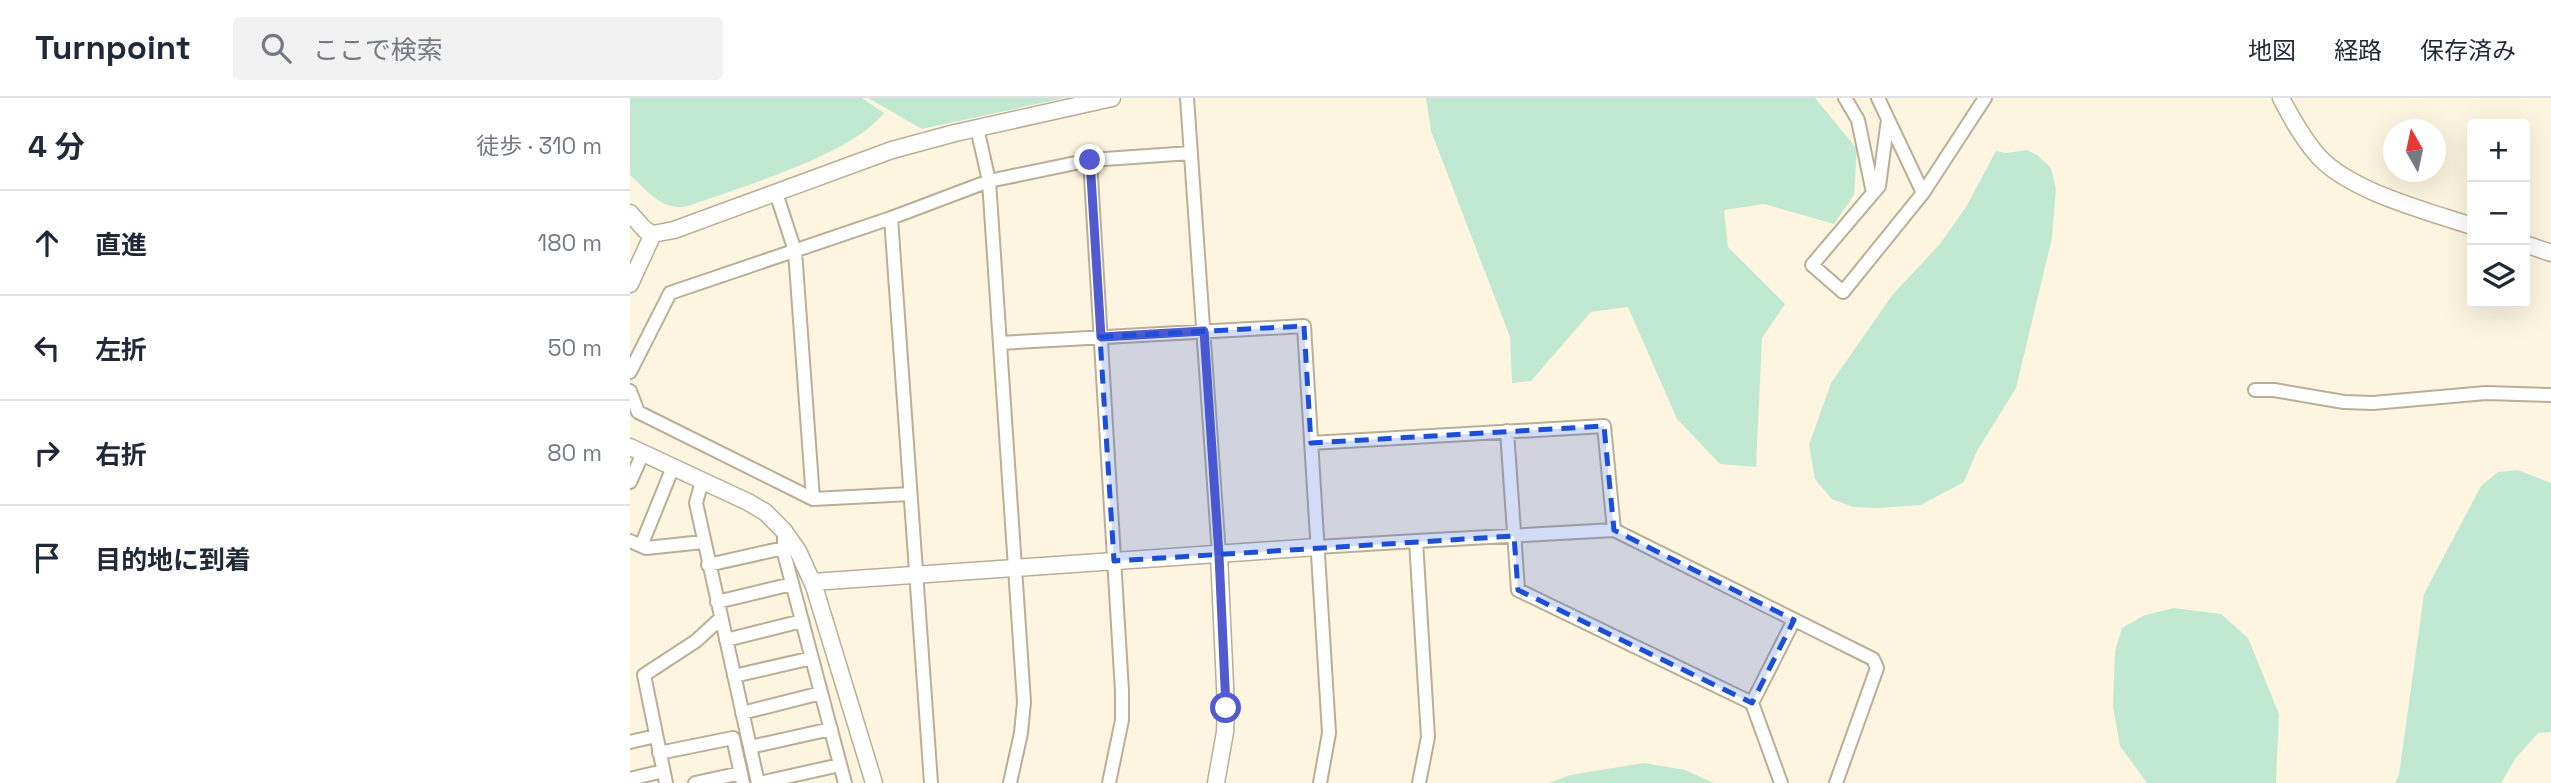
<!DOCTYPE html>
<html lang="ja">
<meta charset="utf-8">
<style>
body{margin:0;font-family:"Space Grotesk","Noto Sans JP",sans-serif;background:#f2f2f3;color:#1f2937}
.controls{position:absolute;right:21px;top:21px;display:grid;overflow:hidden;border-radius:7px;box-shadow:0 7px 28px #0002}
.controls button{width:63px;height:63px;display:grid;place-items:center;padding:0;border:0;border-bottom:2px solid #e0e1e3;background:#fff;color:#1f2937;font:35px sans-serif}
.compass{position:absolute;left:1753px;top:21px;width:63px;height:63px;border-radius:50%;background:#fff;box-shadow:0 7px 28px #0002;rotate:351deg}
.stop{position:absolute;width:21px;height:21px;margin:-16px;border:5px solid #525ad0;border-radius:50%;background:#fff}
.stop.end{background:#525ad0;border-color:#fff;box-shadow:0 2px 7px #0008}
.list{margin:0;padding:0;list-style:none}
h2{display:flex;justify-content:space-between;align-items:center;height:91px;margin:0;padding:0 28px;font-size:30px}
h2 small{font-size:23px;font-weight:400;color:#747a83}
.list li{display:grid;grid-template-columns:46px 1fr auto;gap:21px;align-items:center;box-sizing:border-box;height:105px;padding:0 28px;border-top:2px solid #e0e1e3}
.list b{display:block;font-size:26px;white-space:nowrap}
.list em{font-size:23px;font-style:normal;color:#747a83}
.icon{flex:none;width:38px;height:38px;fill:none;stroke:currentColor;stroke-width:2;stroke-linecap:round;stroke-linejoin:round}
.map{position:relative;flex:none;width:1921px;height:685px;overflow:hidden}
header{display:flex;align-items:center;gap:42px;box-sizing:border-box;height:98px;padding:0 35px;background:#fff;border-bottom:2px solid #e0e1e3}
header strong{font-size:33px}
nav{display:flex;gap:38px;margin-inline-start:auto;font-size:24px}
.search{width:490px;height:63px;background:#f2f2f3;display:flex;align-items:center;gap:18px;box-sizing:border-box;padding:0 24px;border-radius:7px;color:#747a83;font-size:26px}
main{display:flex}
aside{flex:1;background:#fff}
.map>svg:first-child{display:block}
.green{fill:#c1e9d2}
.lines{fill:none;stroke-linecap:round;stroke-linejoin:round}
.street-casing{stroke:#b9ae96;stroke-width:16}
.secondary-casing{stroke:#b9ae96;stroke-width:19}
.street{stroke:#fff;stroke-width:12}
.secondary{stroke:#fff;stroke-width:16}
.route{stroke:#525ad0;stroke-width:9}
.marked{fill:#1d4ed8;fill-opacity:0.2;stroke:#1d4ed8;stroke-width:5;stroke-dasharray:14 9;stroke-linejoin:round}
</style>
<header>
<strong>Turnpoint</strong>
<div class="search"><svg class="icon" aria-label="search" viewBox="0 0 24 24"><circle cx="10" cy="10" r="6"/><path d="M15 15l6 6"/></svg>ここで検索</div>
<nav><a>地図</a><a>経路</a><a>保存済み</a></nav>
</header>
<main>
<aside>
<h2>4 分<small>徒歩 · 310 m</small></h2>
<ul class="list">
<li><svg class="icon" aria-label="ahead" viewBox="0 0 24 24"><path d="M12 20V5M6 11l6-6 6 6"/></svg><div><b>直進</b></div><em>180 m</em></li>
<li><svg class="icon" aria-label="left" viewBox="0 0 24 24"><path d="M17 20v-9H6M10 6l-5 5 5 5"/></svg><div><b>左折</b></div><em>50 m</em></li>
<li><svg class="icon" aria-label="right" viewBox="0 0 24 24"><path d="M7 20v-9h11M14 6l5 5-5 5"/></svg><div><b>右折</b></div><em>80 m</em></li>
<li><svg class="icon" aria-label="arrive" viewBox="0 0 24 24"><path d="M6 21V4h12l-3 4 3 4H6"/></svg><div><b>目的地に到着</b></div></li>
</ul>
</aside>
<div class="map">
<svg width="1921" height="685" viewBox="0 0 1921 685">
<rect width="100%" height="100%" fill="#fef5e0"/>
<path class="green" d="M0,0H232L254,15C223,56 109,90 58,108C32,114 18,93 0,77Z
M238,0H435L292,31Z
M796,0H1185L1227,51L1224,97L1204,126L1134,106L1094,112L1098,149L1155,206L1132,240L1126,369L1090,366L1047,321L998,209L961,214L901,283L882,285L880,239L801,33Z
M1397,52L1407,57L1421,70L1426,91L1422,140L1386,290L1347,353L1334,384L1291,407L1248,410L1223,409L1202,401L1185,381L1179,347L1201,285L1263,196L1310,146L1336,109L1366,53L1376,55Z
M1888,372L1921,385V634L1908,635L1885,661L1871,685H1765L1769,677L1794,496L1851,388L1868,374Z
M1544,510L1591,516L1618,540L1649,616L1646,685H1517L1490,648L1483,609L1485,553L1492,530L1515,517Z
M1014,665L1055,672L1084,685H919L940,677Z"/>
<g class="lines">
<defs>
<path id="street" d="M557,0L589,457
M1215,0L1228,22L1243,95
M1248,0L1293,95L1355,0
M1258,21L1249,88L1182,167L1213,194L1293,95
M347,30L359,83L394,604L391,635L380,685
M460,62L561,55
M146,95L165,153L183,401
M370,245L674,228L699,635L690,685
M0,274L40,195L261,120
M1625,292H1644L1714,304L1743,305L1856,295L1921,297
M0,293L8,314L183,401L280,396
M877,333L888,492L1122,605L1151,685
M681,345L974,328L984,432L786,443
M72,383L66,405L128,685
M0,384L13,355
M984,432L1243,561L1247,570L1206,685
M154,433V455L215,685
M0,443L16,450L73,444
M11,448L43,369
M687,449L786,443L798,639L789,685
M78,467L154,450
M87,504L162,486
M96,542L172,523
M104,578L182,560
M1122,605L1164,522
M112,615L191,595
M0,644L26,638
M120,649L201,631
M29,655L103,640L113,685
M0,681L33,673
M36,685L14,577L66,543L91,520
M65,685L111,675
M129,685L210,667
M301,685L261,120L359,83L460,62L492,593V622L479,685"/>
<path id="secondary" d="M1651,0C1662,21 1673,41 1689,59C1722,94 1797,113 1842,128
M0,115L15,132L23,136L0,186
M23,136L44,132L262,52L325,35L482,0
M1895,146L1921,155
M0,349L118,404L135,414L154,433L168,453L184,488L244,685
M182,484L687,449
M586,685L595,634L596,610L589,457"/>
</defs>
<use href="#street" class="street-casing"/>
<use href="#secondary" class="secondary-casing"/>
<use href="#street" class="street"/>
<use href="#secondary" class="secondary"/>
</g>
<g class="lines">
<path class="route" d="M460,62L471,239L574,233L589,457L596,610"/>
</g>
<path class="marked" d="M674,228L681,345L974,328L984,432L1164,522L1122,605L888,492L884,438L484,463L470,239Z"/>
</svg>
<div class="controls">
<button>+</button>
<button>−</button>
<button><svg class="icon" aria-label="layers" viewBox="0 0 24 24"><path d="M12 4l9 5-9 5-9-5zM3 14l9 5 9-5"/></svg></button>
</div>
<svg class="compass" viewBox="-18 -18 36 36"><path d="M0-13l5 13h-10z" fill="#e53935"/><path d="M0 13l5-13h-10z" fill="#747a83"/></svg>
<div class="stop" style="left:596px;top:610px"></div>
<div class="stop end" style="left:460px;top:62px"></div>
</div>
</main>
